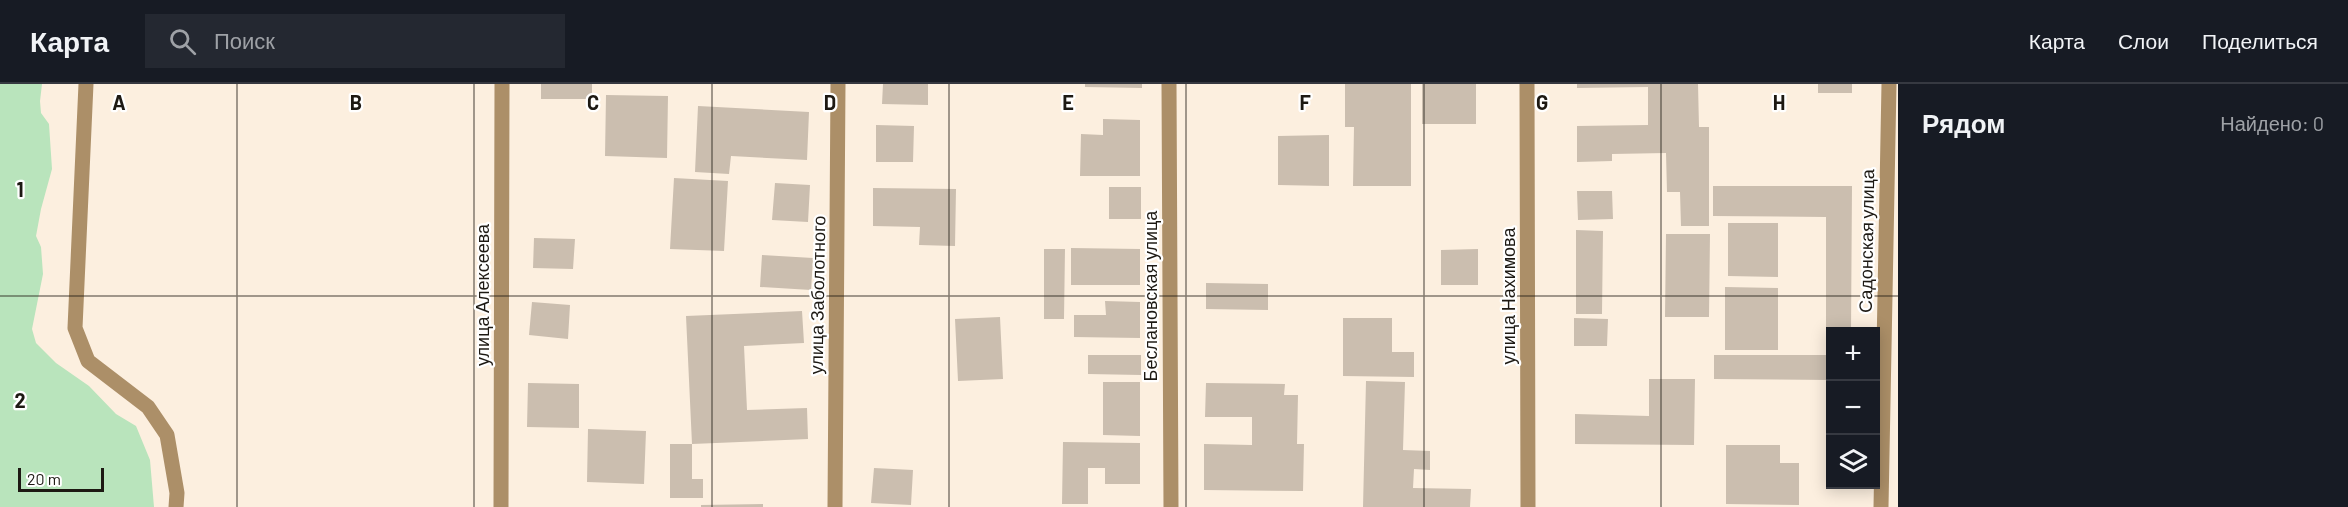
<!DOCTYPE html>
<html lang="ru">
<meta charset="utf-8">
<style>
body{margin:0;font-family:Barlow,sans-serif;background:#242831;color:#f1f3f6}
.controls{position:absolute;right:18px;bottom:18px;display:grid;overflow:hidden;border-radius:0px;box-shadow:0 3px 15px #0003}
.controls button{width:54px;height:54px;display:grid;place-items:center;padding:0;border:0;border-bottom:2px solid #363941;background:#171b24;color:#f1f3f6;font:30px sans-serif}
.scale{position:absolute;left:18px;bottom:15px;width:86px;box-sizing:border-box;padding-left:6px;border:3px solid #1d1913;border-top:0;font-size:16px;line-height:21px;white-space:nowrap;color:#1d1913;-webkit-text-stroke:4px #fff;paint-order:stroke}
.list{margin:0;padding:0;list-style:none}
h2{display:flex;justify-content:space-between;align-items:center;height:78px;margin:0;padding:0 24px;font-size:26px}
h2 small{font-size:20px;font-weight:400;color:#9ea1a6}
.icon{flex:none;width:33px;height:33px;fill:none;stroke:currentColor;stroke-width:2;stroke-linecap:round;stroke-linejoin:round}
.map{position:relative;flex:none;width:1898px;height:423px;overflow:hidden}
header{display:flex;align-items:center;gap:36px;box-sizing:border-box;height:84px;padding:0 30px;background:#171b24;border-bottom:2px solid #363941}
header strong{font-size:28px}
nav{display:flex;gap:33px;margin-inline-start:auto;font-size:21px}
.search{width:420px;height:54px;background:#242831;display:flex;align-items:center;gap:15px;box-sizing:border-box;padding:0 21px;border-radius:0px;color:#9ea1a6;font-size:22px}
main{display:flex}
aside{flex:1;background:#171b24}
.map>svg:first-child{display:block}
.green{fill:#b9e4bc}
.building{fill:#cbbeaf}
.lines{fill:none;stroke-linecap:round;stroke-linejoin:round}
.minor{stroke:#ac8f68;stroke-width:15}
.grid{fill:none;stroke:#1d1913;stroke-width:1.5;stroke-opacity:0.55}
.labels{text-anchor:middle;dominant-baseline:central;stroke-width:4.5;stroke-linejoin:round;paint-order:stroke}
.street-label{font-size:18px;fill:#1d1913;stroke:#fff}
.grid-label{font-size:20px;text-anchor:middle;font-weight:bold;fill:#1d1913;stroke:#fff;stroke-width:4.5;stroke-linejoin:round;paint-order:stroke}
</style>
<header>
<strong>Карта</strong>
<div class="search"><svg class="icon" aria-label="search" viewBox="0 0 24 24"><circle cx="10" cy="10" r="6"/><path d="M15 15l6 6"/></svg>Поиск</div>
<nav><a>Карта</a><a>Слои</a><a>Поделиться</a></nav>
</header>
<main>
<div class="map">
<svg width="1898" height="423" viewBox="0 0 1898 423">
<rect width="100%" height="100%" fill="#fcefdf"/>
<path class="green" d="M0,0H42L40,17L41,29L49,40L52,85L41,125L36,152L41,163L43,190L32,245L36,259L56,279L89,302L116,330L136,342L150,376L154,423H0Z"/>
<path class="building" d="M541,0H592V15H541Z
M883,0H928V21L882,20Z
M1085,0H1142V4L1085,3Z
M1345,0H1411V102H1353L1354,43H1345Z
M1422,0H1476V40H1422Z
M1577,0H1698L1699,43H1709V142H1681L1680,108H1667L1666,69L1612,70V77L1577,78V42L1648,41V3L1577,4Z
M1818,0H1852V9H1818Z
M606,11L668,12L667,74L605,72Z
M698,22L809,28L807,76L731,72L729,90L695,88Z
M1103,35L1140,36V92H1080L1081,50L1103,51Z
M876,41L914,42L913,78H876Z
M1329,51V102L1278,101V52Z
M674,94L728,97L724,167L670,165Z
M775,99L810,101L808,138L772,136Z
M1713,102H1852L1851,248H1830V296L1714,295V271H1826V133L1713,132Z
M1109,103H1141V135H1109Z
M873,104L956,105L955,162L919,161L920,143L873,142Z
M1577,107H1612L1613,135L1578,136Z
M1728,139H1778V193L1728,192Z
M1576,146L1603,147L1602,230H1576Z
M1666,150H1710L1709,233H1665Z
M534,154L575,155L573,185L533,184Z
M1071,164L1140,165V201H1071Z
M1044,165H1065L1064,235H1044Z
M1478,165V201H1441V166Z
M762,171L813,174L811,206L760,203Z
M1206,199L1268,200V226L1206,225Z
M1725,203L1778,204V266H1725Z
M1105,217L1140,218V254L1074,253V231H1106Z
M532,218L570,221L568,255L529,251Z
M802,227L804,259L744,262L747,326L807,324L808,355L692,360L686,232Z
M1000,233L1003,295L958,297L955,235Z
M1343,234H1392V268H1414V293L1343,292Z
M1574,234L1608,235L1607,262H1574Z
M1088,271H1141V291L1088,290Z
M1649,295H1695L1694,361L1575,360V330L1649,332Z
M1366,297L1405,298L1403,366L1430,367V386L1414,385L1413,404L1471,405L1470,423H1363Z
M1103,298H1140V352L1103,351Z
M528,299L579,300V344L527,343Z
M1206,299L1285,300L1284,311H1298L1297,360H1304L1303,407L1204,406V360L1252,361V333H1205Z
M588,345L646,347L644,400L587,398Z
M1063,358L1140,359V400H1105V384H1088V420H1062Z
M670,360H692V395H703V414H670Z
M1726,361H1780V379H1799V421L1726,420Z
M874,384L913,386L911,421L871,419Z
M763,420V423H701V421Z"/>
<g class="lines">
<path class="minor" d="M86,0L75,244L88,277L148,323L167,351L177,409L176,423
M1169,0L1171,423
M1527,0L1528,423
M501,423L502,0
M835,423L838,0
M1881,423L1889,0"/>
</g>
<path class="grid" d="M237,0V423M474,0V423M712,0V423M949,0V423M1186,0V423M1424,0V423M1661,0V423M0,212H1898"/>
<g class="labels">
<g class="street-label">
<text transform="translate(1866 157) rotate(-89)">Садонская улица</text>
<text transform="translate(482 211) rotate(-90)">улица Алексеева</text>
<text transform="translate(817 211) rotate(-89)">улица Заболотного</text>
<text transform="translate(1150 212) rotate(-90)">Беслановская улица</text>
<text transform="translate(1508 212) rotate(-90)">улица Нахимова</text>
</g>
</g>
<g class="grid-label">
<text x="119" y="26">A</text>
<text x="356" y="26">B</text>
<text x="593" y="26">C</text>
<text x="830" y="26">D</text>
<text x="1068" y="26">E</text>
<text x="1305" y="26">F</text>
<text x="1542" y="26">G</text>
<text x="1779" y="26">H</text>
<text x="20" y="113">1</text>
<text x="20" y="324">2</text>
</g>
</svg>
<div class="controls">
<button>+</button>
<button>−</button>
<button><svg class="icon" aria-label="layers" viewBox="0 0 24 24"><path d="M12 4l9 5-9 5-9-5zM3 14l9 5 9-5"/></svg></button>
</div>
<div class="scale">20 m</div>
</div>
<aside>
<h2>Рядом<small>Найдено: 0</small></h2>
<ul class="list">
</ul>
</aside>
</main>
